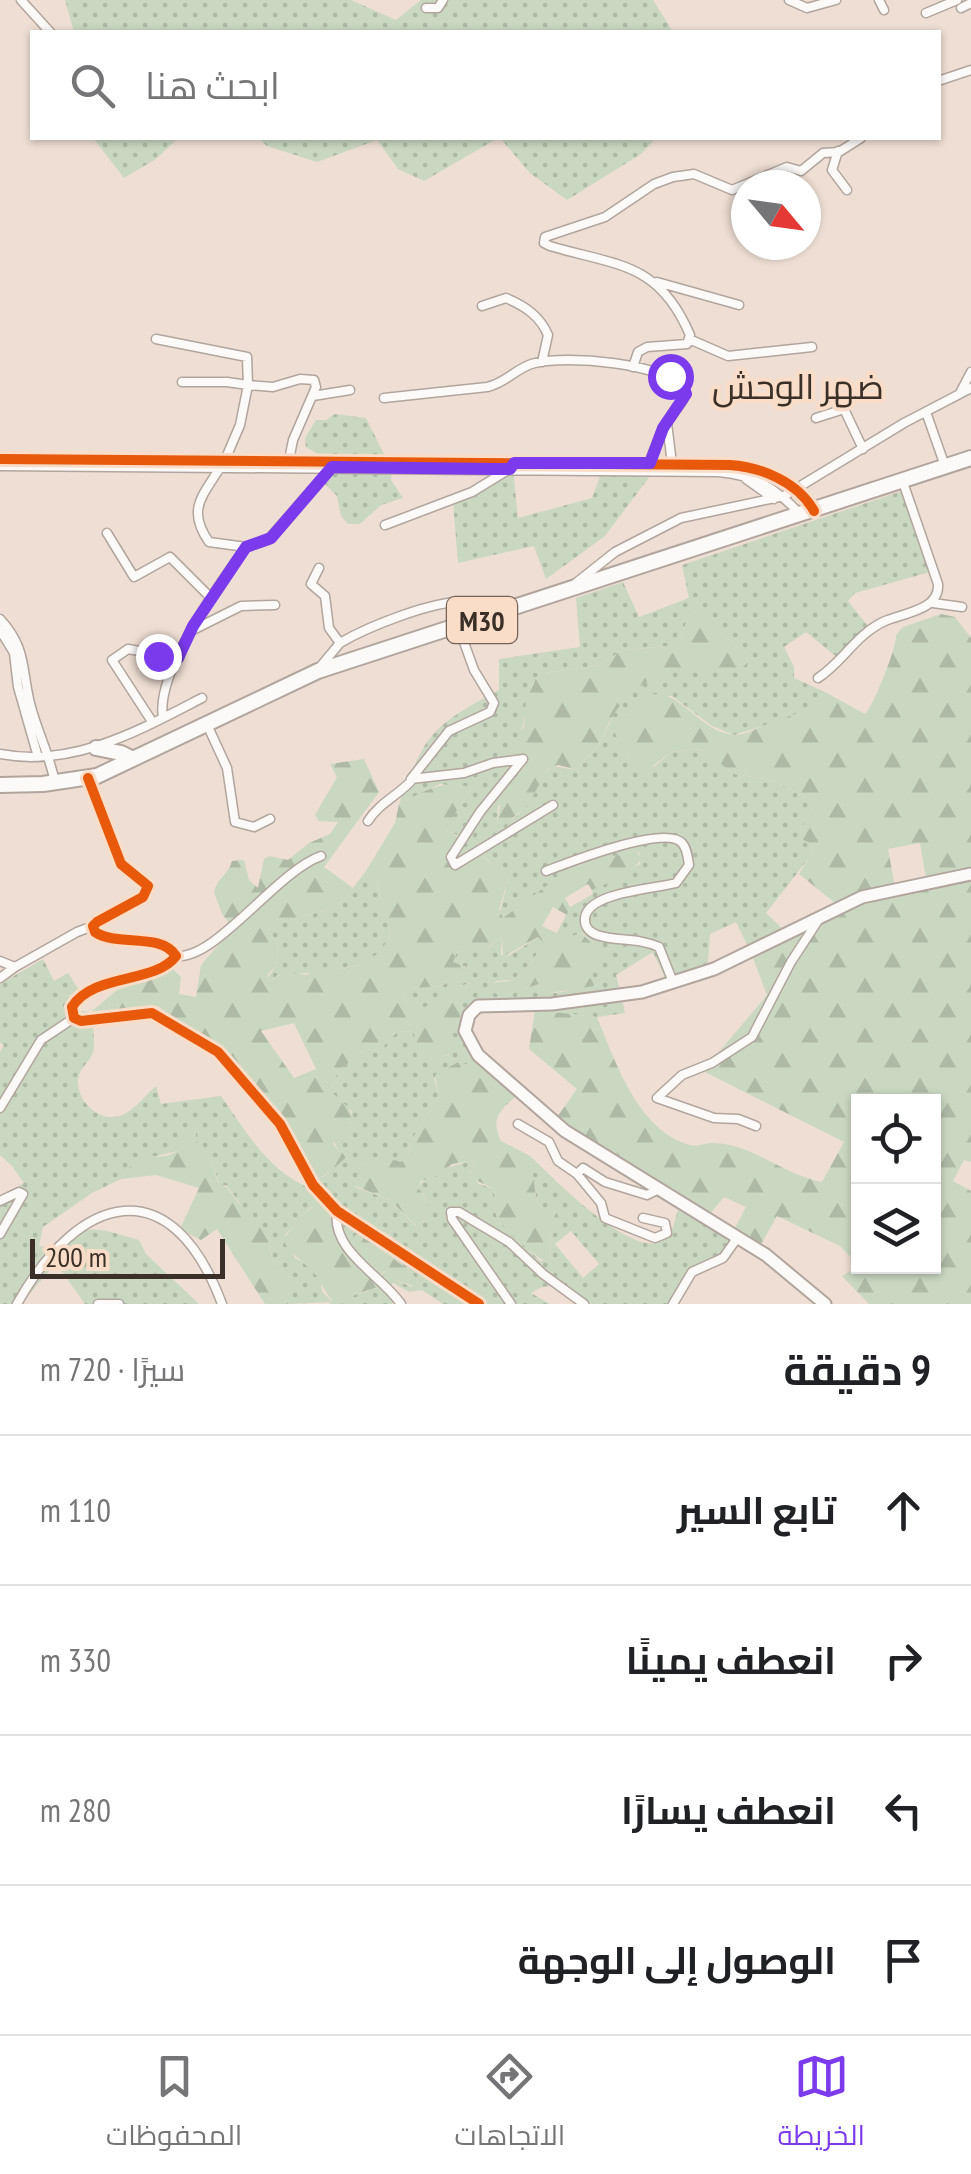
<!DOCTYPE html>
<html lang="ar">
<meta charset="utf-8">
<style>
body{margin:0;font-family:"PT Sans Narrow",Cairo,sans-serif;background:#f6f6f6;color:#202124;direction:rtl}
.controls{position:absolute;right:30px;bottom:30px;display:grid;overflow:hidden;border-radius:0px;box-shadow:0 2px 8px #0004}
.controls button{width:90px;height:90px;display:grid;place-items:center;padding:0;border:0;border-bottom:2px solid #e0e0e0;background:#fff;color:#202124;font:50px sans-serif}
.compass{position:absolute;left:731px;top:170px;width:90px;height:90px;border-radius:50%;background:#fff;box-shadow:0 2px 8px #0004;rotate:119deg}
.scale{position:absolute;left:30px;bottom:25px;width:195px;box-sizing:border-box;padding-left:10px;border:5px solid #3b3028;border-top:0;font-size:28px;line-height:35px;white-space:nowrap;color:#3b3028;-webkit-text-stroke:8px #f9ddc8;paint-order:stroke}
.stop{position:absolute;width:30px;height:30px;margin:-22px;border:8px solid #7c3aed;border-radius:50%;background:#fff}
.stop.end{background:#7c3aed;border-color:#fff;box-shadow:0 2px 10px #0008}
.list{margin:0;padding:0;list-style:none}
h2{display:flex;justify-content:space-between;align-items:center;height:130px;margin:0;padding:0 40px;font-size:42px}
h2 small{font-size:32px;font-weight:400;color:#757577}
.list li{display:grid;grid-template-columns:65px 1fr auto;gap:30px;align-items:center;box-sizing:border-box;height:150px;padding:0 40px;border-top:2px solid #e0e0e0}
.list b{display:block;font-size:38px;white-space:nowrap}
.list em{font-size:32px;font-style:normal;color:#757577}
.icon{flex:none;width:55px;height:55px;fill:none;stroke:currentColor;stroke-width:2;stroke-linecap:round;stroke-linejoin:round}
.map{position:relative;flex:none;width:971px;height:1304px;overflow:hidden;direction:ltr}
.search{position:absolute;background:#fff;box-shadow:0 2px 8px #0004;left:30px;right:30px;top:30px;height:110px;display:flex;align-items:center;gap:25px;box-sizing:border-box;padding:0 35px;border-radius:0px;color:#757577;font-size:38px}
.sheet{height:730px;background:#fff}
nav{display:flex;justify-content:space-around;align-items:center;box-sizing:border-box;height:140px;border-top:2px solid #e0e0e0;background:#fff;font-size:28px;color:#757577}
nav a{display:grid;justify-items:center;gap:5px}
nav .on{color:#7c3aed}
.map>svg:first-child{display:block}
.green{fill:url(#green-dots);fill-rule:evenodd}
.forest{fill:url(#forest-firs);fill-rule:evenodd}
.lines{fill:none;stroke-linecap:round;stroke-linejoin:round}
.minor-casing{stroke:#b2a59d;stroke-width:11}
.tertiary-casing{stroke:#b2a59d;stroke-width:14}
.secondary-casing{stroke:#b2a59d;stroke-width:15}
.motorway-casing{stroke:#b2a59d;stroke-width:18}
.minor{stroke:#fcfaf8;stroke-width:8}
.tertiary{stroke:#fcfaf8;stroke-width:10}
.secondary{stroke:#fcfaf8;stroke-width:11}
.motorway{stroke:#fcfaf8;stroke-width:14}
.cycleway-casing{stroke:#f9ddc8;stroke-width:16}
.cycleway{stroke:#e8590c;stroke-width:10}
.route{stroke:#7c3aed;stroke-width:12}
.labels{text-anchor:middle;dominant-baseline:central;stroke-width:8;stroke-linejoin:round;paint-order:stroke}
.shield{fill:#f9ddc8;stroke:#746458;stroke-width:2.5}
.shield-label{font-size:28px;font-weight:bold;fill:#3b3028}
.quarter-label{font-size:35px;fill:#3b3028;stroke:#f9ddc8}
</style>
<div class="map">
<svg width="971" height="1304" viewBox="0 0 971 1304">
<defs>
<pattern id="green-dots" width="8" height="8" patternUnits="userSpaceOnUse" patternTransform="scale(2.5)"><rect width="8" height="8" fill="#cad8c1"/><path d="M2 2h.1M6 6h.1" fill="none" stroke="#aebaa6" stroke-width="1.8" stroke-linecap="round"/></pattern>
<pattern id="forest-firs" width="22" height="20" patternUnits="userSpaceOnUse" patternTransform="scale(2.5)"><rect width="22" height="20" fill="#cad8c1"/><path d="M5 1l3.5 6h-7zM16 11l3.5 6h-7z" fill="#aebaa6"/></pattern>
</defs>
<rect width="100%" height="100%" fill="#eeded3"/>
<path class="green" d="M65,0H351L396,20L421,0H653L673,32H74Z
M93,138H178L156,159L124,178Z
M258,138H498L424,181L398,169L377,140L317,162L267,146Z
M500,138H656L641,154L567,200L530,173Z
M335,414L366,418L392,470L391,480L403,498L381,505L360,524H348L341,516L337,496L322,481L327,459L306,447L305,438L316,420H326Z
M513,469L518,518L592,498L602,471L650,476L605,536L546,579L534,546L458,563L453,501Z
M902,491L930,572L855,593L848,601L867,625L843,662L806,632L784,647L794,667V678L825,692L808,710L796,716L734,735L712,726L672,696H651L616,734L631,760L654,767L671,752L700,749L735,774L775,781L810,800L812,810L801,830L802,839L811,844L812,854L766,913L789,935L752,955L736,922L710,934L707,975L669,987L653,952L616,975L625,1013L597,1017L535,1010L476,1011L470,1025L475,1063L473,1066L457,1062L434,1078L439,1096L411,1141L408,1156L401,1162L387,1159L363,1163L355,1187L390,1200L416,1226L424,1222C427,1207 430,1199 418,1188C427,1172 453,1166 470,1161L474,1164L470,1174L479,1184L494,1189L496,1214L502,1223L541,1262L551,1254L550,1240L559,1217L553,1208H542L537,1203L530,1156C551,1176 636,1264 665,1239C673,1233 675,1219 678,1210L730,1239L718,1256L681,1281L668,1304H576C564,1287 548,1280 531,1293L550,1304H443L422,1290L409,1292L393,1283L386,1290L393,1304H349L354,1295L368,1291L385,1271L395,1280L412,1287L418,1282L411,1272L360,1234L351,1249C336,1246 331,1232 332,1218L319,1206L311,1207L285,1235L294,1257L311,1268L321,1281L322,1291L332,1302L289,1304L292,1280L272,1260L270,1242L226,1185L220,1186L212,1162L196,1139V1125L178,1151L134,1161L121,1179L92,1193L43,1227L39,1246L50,1247C84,1221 100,1229 139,1240L146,1254L199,1304H85L56,1263L21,1304H0V1197L24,1183L12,1166L0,1155V1052L4,1045L0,1043V984L43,959L54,981L68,973L79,990L70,995L65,1009L91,1012C92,1024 96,1042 93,1052C90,1063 79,1067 78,1080C77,1101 98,1122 119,1116C132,1113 146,1095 156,1086L161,1104L221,1096C245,1130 268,1171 308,1187L312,1180L325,1176L354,1150L345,1148L339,1152L333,1139L351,1122L352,1111L330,1091L338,1071L365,1050L381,1049L398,1031L414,1032L418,1055C431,1062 436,1059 449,1055L450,1033L462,1014L459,1001L472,984L469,982C453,992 438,1000 422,1010L403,999L406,992C419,985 428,989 440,986C453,982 456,973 471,973L469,968L452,962L457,952L489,948L502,935L501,955L508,956L539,937L543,942L532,962L513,980L496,981L489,988L501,997L539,984L551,993C582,992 590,976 597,948L582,933L567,938L556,935L570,907L593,894L592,890L640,864V854L636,851L581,864L503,918L499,915L509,878L483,856L455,867L450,865L457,856L459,836L444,829L471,788L440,784L399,804C426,732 431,727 499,690V659L580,647L576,598L623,582L639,617L689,598L682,565ZM695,612L749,656L745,665C728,675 709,668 690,668C662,669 631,686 616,710C610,721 605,735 598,746C592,754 583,761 577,770L552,766C533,784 528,822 497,824L498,807L522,774L524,761L521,733L532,685L544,673L601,665L622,650L670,646L679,639L688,619ZM571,1231L599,1264L583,1278L555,1244Z
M366,871L378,887L391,934C388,940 384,950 379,955C362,970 301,975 279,974L271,981L266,980L276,966L279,947L268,930L271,925L338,907Z"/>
<path class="forest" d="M695,612L749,656L745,665C726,677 705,666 684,669C652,674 627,691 611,719C606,728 603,739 597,747C590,755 583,761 577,770L558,765L548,769L527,806L501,828L497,824L501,801L524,768V761L510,755L508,750L524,727L526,701L538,674L601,665L622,650L670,646L679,639L688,619Z
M941,614L955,617L971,638V1162L964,1160L953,1181L971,1191V1304H869L842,1276L858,1266H934V1102H858V1265L840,1246L777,1216L760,1246L733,1232L746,1207L724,1197L703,1222C649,1196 600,1159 552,1124L577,1089L529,1049L535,1010L597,1017C615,1061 638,1131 690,1145C699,1147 704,1143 713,1143C723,1143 735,1146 743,1149C770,1159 794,1177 822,1182L844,1142L703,1071L767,995L752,955L840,907L799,874L812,853L811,844L802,839L801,829L812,810L810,800L775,781L735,774L700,749L671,752L645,772L631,760L615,734C665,645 687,733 735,735C748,735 760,726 772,722C798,713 805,713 825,692L865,714C874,705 897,647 896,635L903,627ZM920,843L926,879L895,887L888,849Z
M364,759L379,792L324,867L353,888L338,907L271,925L268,930L279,947L276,966L268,974L267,980L271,981L283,972L307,975C315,969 320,970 330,970C360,968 378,960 391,934L378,887L366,871L395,823L399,804C424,792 443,778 471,788L445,829L463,840L450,865L455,867L480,853C488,865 502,865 509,878L499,909L503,918L564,873L586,862L636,851L642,859C630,874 610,882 592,890L588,884L565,898L570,907L567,915L553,907L542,926L567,938L581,933L597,948L599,958L591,971L594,986L550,993L539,984L501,997L488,988C496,978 503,984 513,980L532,962L543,942L538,937L503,957L502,935L486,950L457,952L453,962L469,968L471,973C456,973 454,982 440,986C428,989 419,985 406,992L403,999L422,1009C438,999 453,991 470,982L473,984L460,1001L462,1014L450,1033L454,1044L452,1052C441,1060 430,1062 417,1057L414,1032L398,1031L381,1049L365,1050L338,1071L330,1091L349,1108L353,1119L333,1143L339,1152L345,1148L355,1150C341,1160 328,1178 312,1180C285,1104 213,1060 158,1006L91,1012L123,985L154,978L173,969L181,977L179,994L196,997L201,965L233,928L222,914L214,892C217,878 229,874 232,861L244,860L249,880L258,888L264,859L269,856L288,860L309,843L330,834L338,822L319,821L315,815L337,777L330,764ZM294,1023L316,1069L294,1078L261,1031Z
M473,1056L520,1093C502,1108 489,1117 501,1141L530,1156L537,1203L542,1208H553L559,1217L550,1240L551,1254L545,1261C537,1259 499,1224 496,1215C494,1208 496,1197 494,1189L469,1177L474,1164L470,1161L452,1164L437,1176L421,1181L418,1188C430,1199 430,1216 419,1228L390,1200L353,1185L365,1160L391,1159L401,1162L408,1156L411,1141L439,1096L435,1075L458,1062L473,1066Z
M196,1124V1139L212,1162L218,1183C231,1185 236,1207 250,1210L270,1242L272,1260L292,1280L294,1287L289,1304H265L217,1229L201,1240L180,1229L199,1188L156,1175L121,1179L136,1158L167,1156L178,1151Z
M317,1203L332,1218C331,1232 336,1246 351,1249L355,1235L360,1234L411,1272L418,1282L416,1287L395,1280L385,1271L377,1277V1287L354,1295L349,1304H329L332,1300C323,1291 322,1281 313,1272C302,1260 291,1255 283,1240L297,1221Z"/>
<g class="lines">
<defs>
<path id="minor" d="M21,0L50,32
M789,0L807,8L836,0
M879,0L884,10
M426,8H438L443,0
M961,8L971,3
M926,13L957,0
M938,81L971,70
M838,151L832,170L847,190
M657,282L739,305
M482,306L506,298C525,306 540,316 548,335L542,362
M156,339L247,357L248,385L273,387L300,379L314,380L316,387L293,440L289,460
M689,339L728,356L812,347
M633,367L638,352L647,347L687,344L690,335C659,262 618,266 550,246L544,243L545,237L605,217L654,184L673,177L694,174L732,190L787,167L801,171L823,153L839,152L861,138
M182,382H227L248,385L240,425L225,460
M960,393L971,372
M313,396L350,390
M384,398L487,387C506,383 517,367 535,363C567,355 664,363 685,389L683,400L663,428L649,463
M926,412L945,466
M816,418L844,409L863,449
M667,423L672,464
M0,459L730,465C761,467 798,482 814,511
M0,466L718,472C755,475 776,488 801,515
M221,466C203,496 186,509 209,542L246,547L268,540L332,467
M746,479L774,499
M385,525L472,492L508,470
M107,533L134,577L170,557L211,598
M319,568L311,584L325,596L329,628L340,643L320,667
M576,583L615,552L681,518L784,496L904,423L971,388
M933,603L962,607
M0,619C28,649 21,671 31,707C38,733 50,756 55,783
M0,630L14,653L18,687L38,757
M191,631L241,606L275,605
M461,634L474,670L494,703L490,712L449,731L411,779L464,773L493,763L523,759L480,812L451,857L455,865L553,805
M340,643C367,627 436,599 467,602C477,602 487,607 497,611
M818,678C843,662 856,634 885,621C904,613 940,610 938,584L905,488
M163,718C155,672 219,585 246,547
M153,723L112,660L128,649L179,658
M210,731L227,768L235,822L254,827L270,819
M0,754C73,768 140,730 202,698
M368,821C379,803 399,795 413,779
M546,871C568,863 665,824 682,843C687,848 688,858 689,865L676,883C655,889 588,892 585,918C584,926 589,932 597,935C617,942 637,937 659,947L673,982
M176,956C216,960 276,872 321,856
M0,961L15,967L77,932L93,926
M0,978L15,967
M0,1108L41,1040L74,1018
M518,1124L549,1142L558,1161L577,1174
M756,1126L738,1119L714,1118L657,1098L682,1075L712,1063L752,1037L791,962L819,919
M0,1201L19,1192L23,1194L0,1234
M337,1211C331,1251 380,1274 401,1304
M643,1218L665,1223L667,1233L655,1238L605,1218L601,1203L577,1174L583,1168L605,1182L647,1195L659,1189
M17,1304C79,1193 171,1167 222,1304
M98,1304H119
M511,1304L452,1219L451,1212H459L509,1242L543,1274L584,1304
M673,1304L692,1272L723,1258L738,1237"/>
<path id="tertiary" d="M88,778L121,864L148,886L143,897L97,922L93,926L95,932C117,947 161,932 176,956C155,984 93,973 72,1007L74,1018L81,1021L152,1013L218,1052L280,1124L313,1185L337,1211L479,1304"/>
<path id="secondary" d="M825,1304L766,1255L565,1131L478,1055L465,1031L469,1015L478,1006L552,1004L642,992L714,969L862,897L971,874"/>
<path id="motorway" d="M96,748L121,753L133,759
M0,785L43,784L97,776L318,671L971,458"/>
</defs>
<use href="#minor" class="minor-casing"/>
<use href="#tertiary" class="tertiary-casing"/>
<use href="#secondary" class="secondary-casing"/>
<use href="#motorway" class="motorway-casing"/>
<use href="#minor" class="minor"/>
<use href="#tertiary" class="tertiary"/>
<use href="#secondary" class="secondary"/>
<use href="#motorway" class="motorway"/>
<defs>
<path id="cycleway" d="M0,459L730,465C761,467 798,482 814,511
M88,778L121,864L148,886L143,897L97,922L93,926L95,932C117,947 161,932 176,956C155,984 93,973 72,1007L74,1018L81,1021L152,1013L218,1052L280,1124L313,1185L337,1211L479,1304"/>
</defs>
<use href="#cycleway" class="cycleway-casing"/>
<use href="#cycleway" class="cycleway"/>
</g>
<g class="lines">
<path class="route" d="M158,656L178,658L193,626L246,547L271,538L332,467L497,469H510L514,463H650L663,428L686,394L682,384L670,376"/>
</g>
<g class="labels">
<rect class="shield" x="447" y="597" width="70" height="46" rx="8"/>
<g class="shield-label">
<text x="482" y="620">M30</text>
</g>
<g class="quarter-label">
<text x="798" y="386">ضهر الوحش</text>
</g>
</g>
</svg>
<div class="controls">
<button><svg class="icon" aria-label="locate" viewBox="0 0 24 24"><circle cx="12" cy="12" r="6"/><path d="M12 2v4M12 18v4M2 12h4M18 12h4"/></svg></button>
<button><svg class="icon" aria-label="layers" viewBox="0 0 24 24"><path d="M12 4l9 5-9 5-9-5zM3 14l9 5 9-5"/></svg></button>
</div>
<svg class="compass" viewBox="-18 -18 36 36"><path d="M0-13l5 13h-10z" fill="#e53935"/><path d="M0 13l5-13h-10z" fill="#757577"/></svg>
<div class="scale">200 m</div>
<div class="stop" style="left:670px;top:376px"></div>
<div class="stop end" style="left:158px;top:656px"></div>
<div class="search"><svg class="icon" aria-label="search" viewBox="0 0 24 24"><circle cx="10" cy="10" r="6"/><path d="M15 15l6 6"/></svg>ابحث هنا</div>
</div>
<section class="sheet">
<h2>9 دقيقة<small>سيرًا · 720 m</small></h2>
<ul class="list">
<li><svg class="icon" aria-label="ahead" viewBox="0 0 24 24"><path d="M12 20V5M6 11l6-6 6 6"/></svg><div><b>تابع السير</b></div><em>110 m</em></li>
<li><svg class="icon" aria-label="right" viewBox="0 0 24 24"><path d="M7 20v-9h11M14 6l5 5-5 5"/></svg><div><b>انعطف يمينًا</b></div><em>330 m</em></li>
<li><svg class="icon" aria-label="left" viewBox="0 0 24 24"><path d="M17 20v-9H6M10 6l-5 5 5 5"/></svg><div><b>انعطف يسارًا</b></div><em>280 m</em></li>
<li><svg class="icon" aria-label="arrive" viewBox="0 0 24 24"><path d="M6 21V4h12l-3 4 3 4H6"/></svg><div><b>الوصول إلى الوجهة</b></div></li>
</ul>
</section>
<nav>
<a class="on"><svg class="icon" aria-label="map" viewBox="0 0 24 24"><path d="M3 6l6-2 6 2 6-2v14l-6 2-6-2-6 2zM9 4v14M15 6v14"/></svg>الخريطة</a>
<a><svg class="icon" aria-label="directions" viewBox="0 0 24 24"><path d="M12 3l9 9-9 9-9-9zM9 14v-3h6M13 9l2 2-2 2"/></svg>الاتجاهات</a>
<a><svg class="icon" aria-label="saved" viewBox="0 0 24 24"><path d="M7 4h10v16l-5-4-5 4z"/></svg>المحفوظات</a>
</nav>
